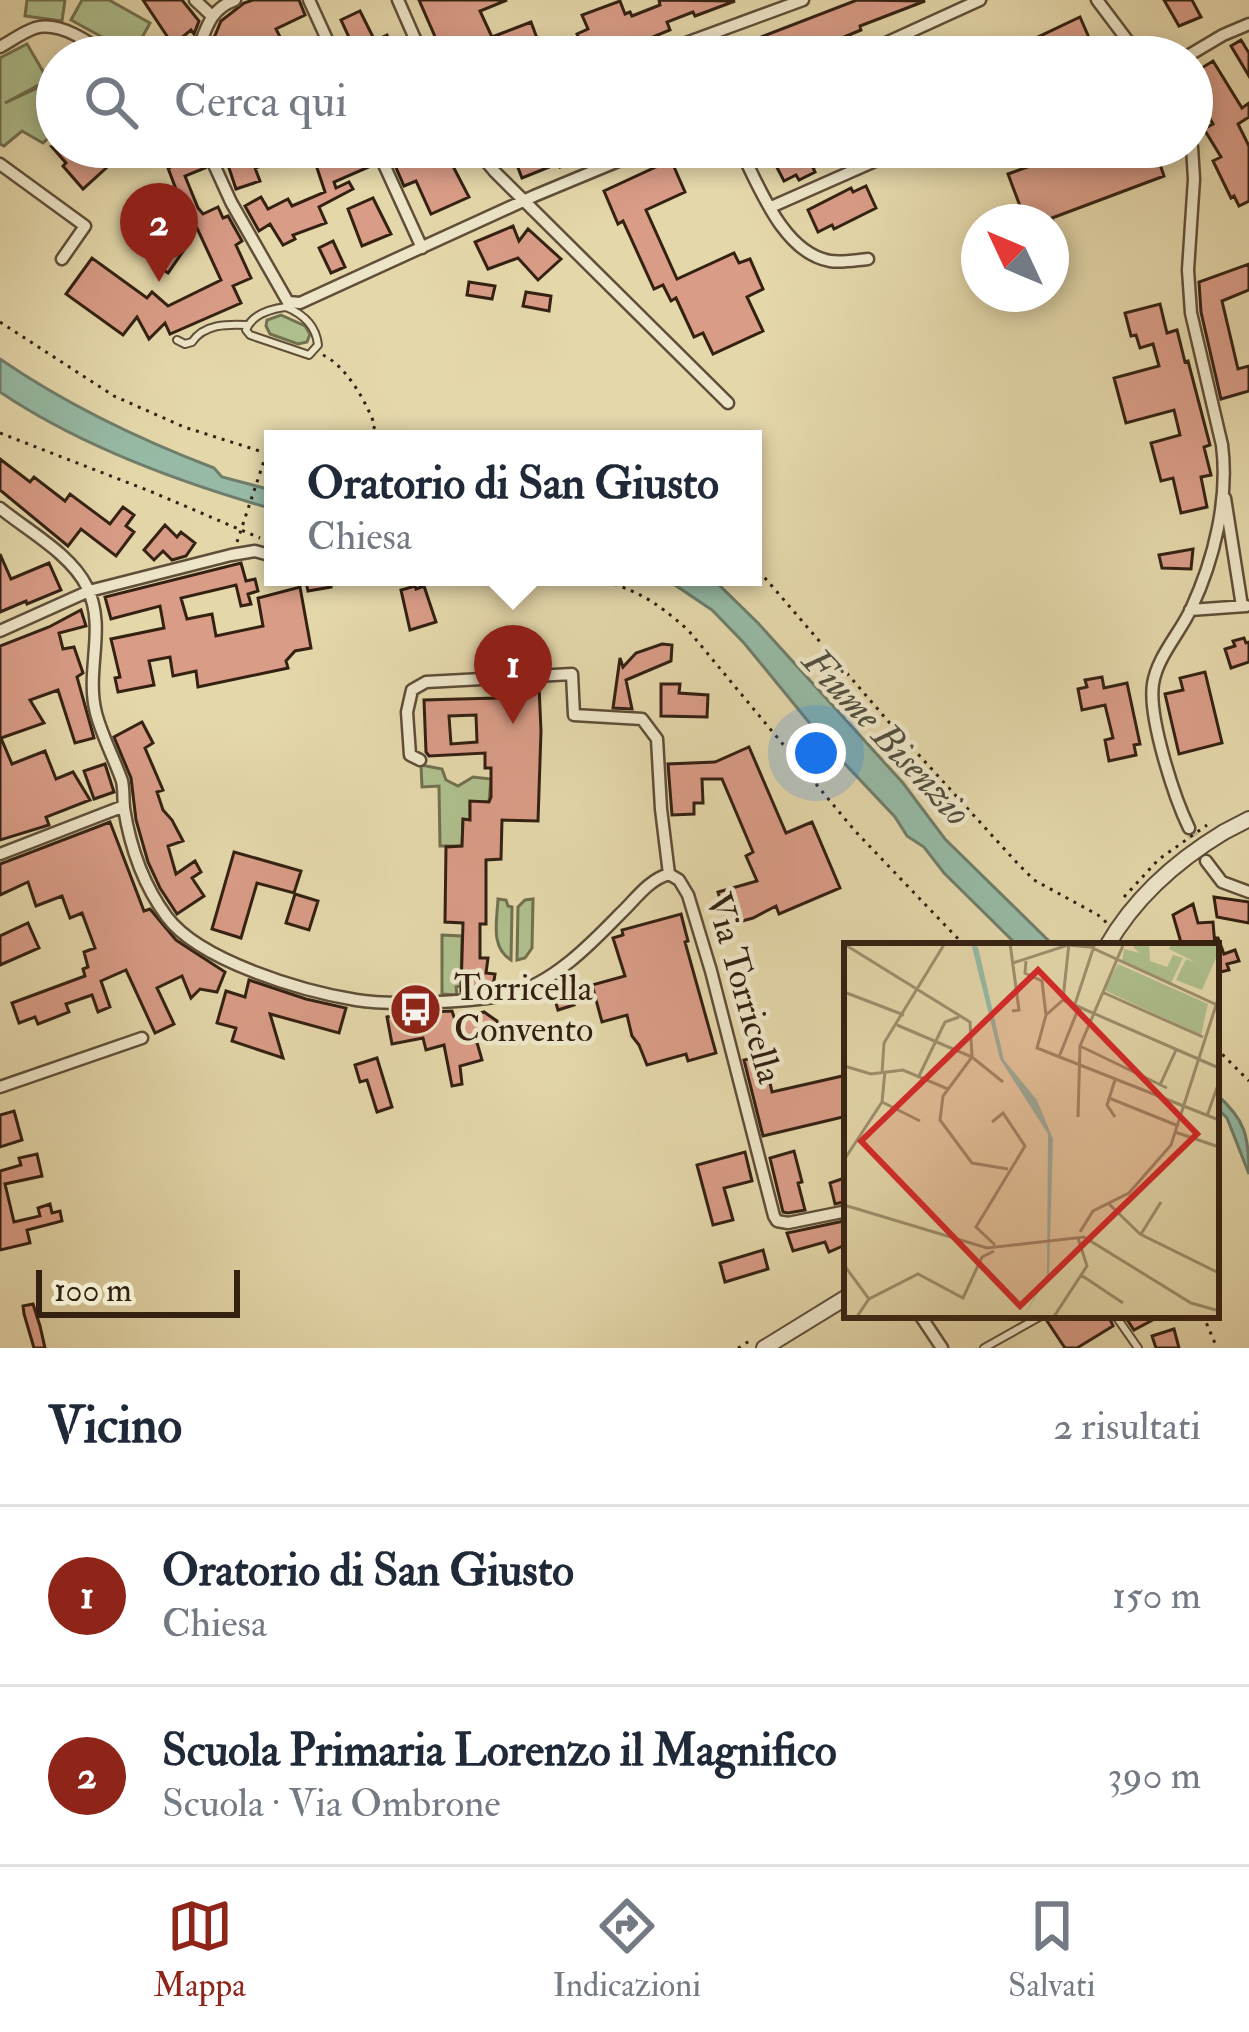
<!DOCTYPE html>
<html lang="it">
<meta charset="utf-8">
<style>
body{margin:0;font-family:"IM FELL Double Pica",serif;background:#f2f2f3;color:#1f2937}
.compass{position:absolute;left:961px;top:204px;width:108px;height:108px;border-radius:50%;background:#fff;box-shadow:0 6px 18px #0003;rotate:314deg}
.scale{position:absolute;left:36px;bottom:30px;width:204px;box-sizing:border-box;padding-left:12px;border:6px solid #342112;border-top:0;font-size:33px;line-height:42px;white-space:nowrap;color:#342112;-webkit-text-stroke:9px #ede5c8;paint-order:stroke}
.you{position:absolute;left:816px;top:753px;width:42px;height:42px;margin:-30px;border:9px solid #fff;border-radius:50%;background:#1a73e8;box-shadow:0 0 0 18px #1a73e833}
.badge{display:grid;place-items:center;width:78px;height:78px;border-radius:50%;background:#8f2418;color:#fff;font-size:39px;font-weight:700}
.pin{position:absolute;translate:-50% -99px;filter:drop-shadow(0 3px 6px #0008)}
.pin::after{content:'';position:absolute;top:63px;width:42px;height:36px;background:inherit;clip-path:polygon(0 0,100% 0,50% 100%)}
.popup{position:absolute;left:264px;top:430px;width:498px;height:156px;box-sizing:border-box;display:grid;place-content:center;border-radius:0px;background:#fff;filter:drop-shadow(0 3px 9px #0005);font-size:39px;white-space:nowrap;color:#747a83}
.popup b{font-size:45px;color:#1f2937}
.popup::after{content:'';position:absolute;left:50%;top:100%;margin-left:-24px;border:24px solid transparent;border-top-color:#fff}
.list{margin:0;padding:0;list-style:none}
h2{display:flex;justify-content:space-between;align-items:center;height:156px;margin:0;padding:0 48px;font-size:51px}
h2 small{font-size:39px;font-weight:400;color:#747a83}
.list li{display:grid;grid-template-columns:78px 1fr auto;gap:36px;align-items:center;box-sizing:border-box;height:180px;padding:0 48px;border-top:3px solid #e0e1e3}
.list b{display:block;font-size:45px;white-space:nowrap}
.list p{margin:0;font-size:39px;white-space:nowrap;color:#747a83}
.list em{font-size:39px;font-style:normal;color:#747a83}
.icon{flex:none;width:66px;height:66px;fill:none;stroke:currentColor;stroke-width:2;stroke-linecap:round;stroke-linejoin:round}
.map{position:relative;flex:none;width:1249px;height:1348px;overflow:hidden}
.search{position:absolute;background:#fff;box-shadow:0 6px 18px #0003;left:36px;right:36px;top:36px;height:132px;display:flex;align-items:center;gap:30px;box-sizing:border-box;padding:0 42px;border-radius:66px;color:#747a83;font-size:45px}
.sheet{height:516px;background:#fff}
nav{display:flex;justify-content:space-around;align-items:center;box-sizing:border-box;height:168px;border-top:3px solid #e0e1e3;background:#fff;font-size:33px;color:#747a83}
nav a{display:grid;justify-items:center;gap:6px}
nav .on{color:#8f2418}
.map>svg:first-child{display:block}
.green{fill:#aebf8d;stroke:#717050;stroke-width:3}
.water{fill:#96baa5;stroke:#6f7d6a;stroke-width:3}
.building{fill:#d99c87;stroke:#342112;stroke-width:3;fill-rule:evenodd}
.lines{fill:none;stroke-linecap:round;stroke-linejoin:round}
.minor-tunnel{stroke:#c1b38c;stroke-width:10;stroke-dasharray:10 5;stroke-linecap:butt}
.service-casing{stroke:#604e38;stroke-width:10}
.minor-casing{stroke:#604e38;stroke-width:15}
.tertiary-casing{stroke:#604e38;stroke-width:18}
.path{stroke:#342112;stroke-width:3;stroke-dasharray:3 6;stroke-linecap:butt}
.service{stroke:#ede5c8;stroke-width:6}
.minor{stroke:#ede5c8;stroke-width:10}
.tertiary{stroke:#ede5c8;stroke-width:14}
.tertiary-bridge-casing{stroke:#604e38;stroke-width:18;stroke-linecap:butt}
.path-bridge{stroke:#342112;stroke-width:3;stroke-dasharray:3 6;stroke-linecap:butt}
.tertiary-bridge{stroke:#ede5c8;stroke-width:14}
.labels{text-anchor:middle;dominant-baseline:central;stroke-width:9;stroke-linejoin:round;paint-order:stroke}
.poi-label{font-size:36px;fill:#342112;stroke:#ede5c8;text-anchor:start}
.street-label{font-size:36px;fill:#342112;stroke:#ede5c8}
.water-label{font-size:39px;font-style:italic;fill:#514f3e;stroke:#ede5c8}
.inset-road{fill:none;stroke:#9e8e6d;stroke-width:3}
.view{fill:#d62828;fill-opacity:0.15;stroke:#d62828;stroke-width:6}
.inset-edge{fill:none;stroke:#342112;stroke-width:6}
</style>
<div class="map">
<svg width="1249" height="1348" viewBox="0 0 1249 1348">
<rect width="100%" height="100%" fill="#e4d7aa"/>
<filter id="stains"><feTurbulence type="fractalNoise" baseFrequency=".00167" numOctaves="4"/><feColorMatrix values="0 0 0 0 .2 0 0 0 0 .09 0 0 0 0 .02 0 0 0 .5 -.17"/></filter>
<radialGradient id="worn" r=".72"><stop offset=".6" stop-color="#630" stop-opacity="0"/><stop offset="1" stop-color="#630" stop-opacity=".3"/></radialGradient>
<path class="green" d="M27,0H65L62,21L25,16Z
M82,0H109L150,23L133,54L71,20Z
M27,44L48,80L5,103L57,79V130L43,143L22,131L4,146L0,144V58Z
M281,315L305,326L310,334L307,342L298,344L270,334L266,326L267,320Z
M421,765L442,769L446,780L458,786L473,777L491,779L489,802H470V820H463L462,846H440L439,786L422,787Z
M498,899L506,900L508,906L512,907L511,960C490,947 497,921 498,899Z
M533,899L532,948L525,958L517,960L518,907L525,900Z
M442,935L462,936L461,981V986L456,987L457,995L442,994Z"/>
<path class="water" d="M0,359C67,405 138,439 214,468L222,477L268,489L273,494V509C181,483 80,446 0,392Z
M663,577H707L719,585L758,623L903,783L945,839L1054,946H1018L944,873L924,847L907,836L895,817L830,748L744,643L712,610Z
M1216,1094C1245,1119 1249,1136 1249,1174L1227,1118L1216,1107Z"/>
<path class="building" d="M143,0H182L199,21L194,34L191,30L173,45Z
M253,0H299L305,15L276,29L285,47L296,41L300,57H206L221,21L244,3Z
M419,0H507L480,11L492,37L531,22L544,57H444Z
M659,0L735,1L695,16L693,12L667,22L670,30L641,42L639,39L595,57H587L577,34L588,29L582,15L620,1L625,14L630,12L632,16L660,5Z
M857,0L925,1L860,26L861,30L796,57H709Z
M1164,0H1192L1201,17L1179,26Z
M360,11L375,41L387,35L398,57H358L341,20Z
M1080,17L1090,40L1061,53L1063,57H996Z
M1241,40L1249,53V76L1231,46Z
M1213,61L1242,108L1249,103V117L1238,124L1249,146V201L1239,206L1234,196L1231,198L1213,161L1221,157L1204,129L1213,124L1192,89V74Z
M52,147H123L114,156L116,159L83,189L63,166L66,163Z
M222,147H363L371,166L334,182L336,188L349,182L353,189L319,207L326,223L293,235L295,239L283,245L270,224L259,231L245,206L261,197L268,209L288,199L292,206L325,192L311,150L255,168L260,181L236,189Z
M387,147H443L469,197L431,214L416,181L404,186Z
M510,147H565L571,163L560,167L559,163L522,178Z
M789,147H818L825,162L813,168L815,172L799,180L796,175L784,181L771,156Z
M1083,147H1154L1164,176L1052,218L1053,222H1026L1008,174Z
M199,156L205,168L185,176L198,208L203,214L218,207L223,218L228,216L242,241L236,245L251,278L233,286L241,303L170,334L165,323L149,339L137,317L123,335L66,294L92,258L147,298L152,292L168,306L221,280L197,228L165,237L184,250L168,273L156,265L158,263L128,242L145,218L156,226L185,213L168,168Z
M671,160L685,192L646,210L677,279L734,253L739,263L750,259L763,289L747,297L763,331L713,354L703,333L694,337L676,298L671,301L663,285L654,289L623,221L618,224L604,191Z
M866,186L876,208L834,229L832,225L818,232L808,210L851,188L853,192Z
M373,198L391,234L362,246L348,209Z
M513,226L519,241L528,229L561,259L538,280L518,258L488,269L475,242Z
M333,241L345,267L331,273L319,248Z
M1249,264V290L1222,301L1238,369L1249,366V391L1221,399L1201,312L1199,282Z
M469,282L495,286L492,299L467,295Z
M526,292L551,296L549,311L523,306Z
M1160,304L1167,333L1177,330L1185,362L1188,361L1210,445L1204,447L1211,475L1201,477L1207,507L1181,513L1173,478L1161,481L1151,443L1180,435L1174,410L1126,423L1114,378L1159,366L1153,344L1140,348L1136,335L1131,336L1125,313Z
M0,459L30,482L34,477L65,501L70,494L110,524L123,507L134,515L126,526L134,532L116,556L81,529L68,546L0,490Z
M165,525L177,537L181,532L195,543L186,556L172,560L163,551L154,560L144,550Z
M1193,549L1191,569L1162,568L1159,555Z
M0,554L11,579L49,563L61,590L27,604L26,601L0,612Z
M241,563L246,581L255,579L258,591L248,594L251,604L241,606L236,585L181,598L187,619L212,614L216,636L263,626L258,598L300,587L311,648L295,651L286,661L288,668L198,687L196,671L173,676L170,657L149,661L154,685L118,692L115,678L120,677L111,639L164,628L160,606L111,619L105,597Z
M305,577H329L331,587L308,591Z
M415,586L416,589L424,586L436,622L410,630L401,590Z
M81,610L86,626L59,633L63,649L74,647L83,673L77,677L94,738L75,743L58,690L30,700L44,723L1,738L12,764L45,751L56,779L73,772L90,800L46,817L49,825L0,840V646L49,627Z
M1244,638L1246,643L1249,642V662L1231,668L1225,649L1235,646L1233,641Z
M662,644L672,645L671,661L626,680L632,709L613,708L620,658L623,667L636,653Z
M1205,672L1222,743L1179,754L1165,694L1183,690L1180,678Z
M1102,677L1104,688L1127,683L1140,744L1134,745L1136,755L1109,761L1105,740L1113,738L1105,705L1082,710L1078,689L1087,687L1085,680Z
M661,684H680L679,693L708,695L707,717L661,716Z
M539,686L541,731L538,821L502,820L501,859L486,860V924H480V958H488L486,973L495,974L493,987L461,991L463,923L445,922L446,847L462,846L463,819L470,820V801L489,802L491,797V768H485V753L429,756L426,752L424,700L497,698V688ZM476,715L477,742L451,744L449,716Z
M142,722L153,743L145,748L163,790L157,792L163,810L172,820L183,841L168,846L176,874L195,861L201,872L192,878L204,896L177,914L160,888L148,862L136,820L131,778L114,737Z
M749,747L786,833L812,822L840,888L779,914L776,906L753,918L728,925L718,892L757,881L746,856L753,852L722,779H702L703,803H694V814L672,815L668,764L715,762Z
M105,764L114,792L94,799L84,771Z
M110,822L144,911L150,909L176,940L225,972L217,992L200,989L191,998L182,976L157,988L174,1024L155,1033L126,970L101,981L110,1007L98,1012L92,995L66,1004L69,1012L38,1024L35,1017L19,1023L12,1003L85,976L83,969L88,967L84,952L95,948L82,913L70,918L62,896L36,906L28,882L0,895V864Z
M234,852L301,871L294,893L257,883L241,938L212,929Z
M295,894L318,901L309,930L286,923Z
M1214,897L1249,902V923L1217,917Z
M1193,904L1198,923L1213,922L1215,946H1182L1173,915Z
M681,914L688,941L685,942L716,1053L688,1061L686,1054L647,1065L639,1045L632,1036L627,1015L602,1022L592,985L625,976L613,938L623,935L622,930Z
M28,923L39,948L0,965V936Z
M1216,938H1218L1224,954L1235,950L1239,961L1227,964L1229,970L1216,973Z
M566,979L574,1005L558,1010L551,987Z
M249,980L306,999L346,1008L339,1033L270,1014L283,1058L232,1041L236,1028L217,1023L226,991L245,997Z
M452,1011L455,1020L484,1012L497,1021L500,1034L476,1039L482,1060L460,1066L462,1084L452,1086L444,1045L426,1050L423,1038L392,1044L387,1017L408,1013Z
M764,1055L772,1092L847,1075V1116L763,1136L744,1060Z
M377,1058L392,1107L377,1112L367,1080L360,1082L355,1065Z
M14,1111L22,1140L0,1147V1115Z
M794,1151L802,1182L798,1183L805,1210L788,1213L783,1212L770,1158Z
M745,1152L752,1181L724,1188L733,1220L713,1225L697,1165Z
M37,1154L42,1176L5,1184L14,1222L40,1216L38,1208L50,1204L52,1213L60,1211L62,1221L27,1230L30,1243L0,1250V1171L21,1165L19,1158Z
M847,1177V1201L835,1204L830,1183Z
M844,1221L847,1225V1244L829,1252L825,1242L793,1251L787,1233Z
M763,1250L768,1269L725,1282L720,1263Z
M33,1304L40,1326L45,1348H34L24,1314L23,1306Z
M1050,1315H1108L1113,1326L1077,1348H1065L1047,1321Z
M1124,1315H1162L1134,1330Z
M1174,1329L1179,1348H1156L1152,1336Z"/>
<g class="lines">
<path class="minor-tunnel" d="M1189,828L1206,861"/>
<defs>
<path id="service" d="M286,307C303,314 316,325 318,345L309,355L250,335L246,330C252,314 270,309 286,307Z
M177,340L185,344L192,342C204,324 227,324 247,325
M1115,1315L1138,1348
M984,1348L1043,1315"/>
<path id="minor" d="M195,0L212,16
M309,0L335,57
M398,0L423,57
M1097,0L1140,57
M0,47C11,41 23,32 35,28C59,21 91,42 108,57
M195,57C206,31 208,10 235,0
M648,57L803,0
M855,57L980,0
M1110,57L1132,47
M1186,57L1223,35L1249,24
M206,147L231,202L288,302L300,303L534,196L652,147
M376,147L422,248
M474,147L495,172L728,403
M739,147C759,186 783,253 830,261C842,263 856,260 868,259
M0,164L85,226L62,259
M771,207L907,147
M1225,498L1242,606
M0,508C28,531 71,554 87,587C107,628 85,670 96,713C102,736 114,758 122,781C124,790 123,798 124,808C130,846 144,886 167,917C200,961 302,991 356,1000C391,1006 475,1002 510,994C552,984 591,944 620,914C635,900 648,880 669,874
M1190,610L1246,606
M0,631L89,591L231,555L255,551L273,556
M420,760L410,755L407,712L412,690L426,682L572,674L574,715L642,719L657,739L661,809L669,874
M1189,828C1174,797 1148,717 1153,684C1157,657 1180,633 1191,609C1214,560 1229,499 1222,445L1191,313L1188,270L1194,179L1192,147
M0,854L124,806
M1206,861L1222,882L1249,892
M669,874L679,880L688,895L711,971L774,1216L777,1221L788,1223L847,1211
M0,1087L142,1038
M920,1315L942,1348"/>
<path id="tertiary" d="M1224,832L1249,819
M764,1348L847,1297"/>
</defs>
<use href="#service" class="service-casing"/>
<use href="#minor" class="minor-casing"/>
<use href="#tertiary" class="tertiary-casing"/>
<path class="path" d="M0,322L114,396L184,427L266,453L273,452
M323,355C346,366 366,401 375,426L368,439
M0,433L152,492L260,538
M237,542L266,455
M753,564L888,721L1018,864L1034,880L1098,915L1107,923
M588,577C634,588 653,599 688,630L855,831L965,946
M1216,1048L1249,1081
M1203,1315L1217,1348
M738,1348L751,1340"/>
<use href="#service" class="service"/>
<use href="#minor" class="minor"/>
<use href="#tertiary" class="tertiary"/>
<defs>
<path id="tertiary-bridge" d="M1107,946C1135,897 1176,861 1224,832"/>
</defs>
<use href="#tertiary-bridge" class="tertiary-bridge-casing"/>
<path class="path-bridge" d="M1124,897L1158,860L1207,825"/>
<use href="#tertiary-bridge" class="tertiary-bridge"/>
</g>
<defs>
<symbol id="bus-disc" viewBox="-11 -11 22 22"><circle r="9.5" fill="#8f2418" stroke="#ede5c8"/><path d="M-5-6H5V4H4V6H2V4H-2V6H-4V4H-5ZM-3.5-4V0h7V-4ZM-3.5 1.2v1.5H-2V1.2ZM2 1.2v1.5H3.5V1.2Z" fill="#fff"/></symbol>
</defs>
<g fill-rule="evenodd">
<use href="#bus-disc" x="386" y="980" width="59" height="59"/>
</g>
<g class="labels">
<g class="poi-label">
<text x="454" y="988">Torricella<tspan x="454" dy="41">Convento</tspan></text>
</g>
<g class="street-label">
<text transform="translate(744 988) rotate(74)">Via Torricella</text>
</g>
<g class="water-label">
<text transform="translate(887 737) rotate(47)">Fiume Bisenzio</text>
</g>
</g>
<g transform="translate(844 943)">
<rect width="375" height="375" fill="#e4d7aa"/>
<path d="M286,0H305L306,18L323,24L329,12L339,15L326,42L278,18L280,6L295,10ZM328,0H370L375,8L358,47L332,37L342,16L351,19L325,6ZM274,21L364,61L357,92L260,47Z" fill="#aebf8d"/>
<path d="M127,0L134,4L160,117L193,157L209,196L205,331L179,375L203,331L204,191L156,116Z" fill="#96baa5"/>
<path class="inset-road" d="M166,0L175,67L168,68M0,1L126,79L128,114M182,18L181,30L198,38L202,72M169,20L224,2L246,4L371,61M0,49L60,72M258,49L359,94M219,56L225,0M219,57L202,72L193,105L375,177M219,57L375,125M231,61L251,0M53,82L128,114L159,139M236,103L323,145M128,114L99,153L96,177L128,220L164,226M215,114L235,64M0,123L27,131L59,127L104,146M38,130L40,100L101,0M75,133L101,79L115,74M316,142L332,107M265,155L332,182M38,159L76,178M363,173L375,139M234,174L236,103L280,0M271,174L263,162L271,137M148,179L159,170L181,203L132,284L151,302M331,189L375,204M0,217L38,159L41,128M265,261L296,291L375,330M0,262L143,305L240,294L347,360L372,367M236,289L249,268L285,250L327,202L375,53M297,291L317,259M0,322L25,356M237,332L279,360M12,375L25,356L74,331L119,355L138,314L150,308M209,375L243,323L234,295"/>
<path class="view" d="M194,27L353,191L176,363L17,198Z"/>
<rect width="375" height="375" class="inset-edge"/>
</g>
<rect width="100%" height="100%" filter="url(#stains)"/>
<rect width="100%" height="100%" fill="url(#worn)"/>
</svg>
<svg class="compass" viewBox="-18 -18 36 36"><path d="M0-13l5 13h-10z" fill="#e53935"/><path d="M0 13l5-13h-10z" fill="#747a83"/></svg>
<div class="scale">100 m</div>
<div class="you"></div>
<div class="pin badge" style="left:513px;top:724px">1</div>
<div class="popup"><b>Oratorio di San Giusto</b>Chiesa</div>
<div class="pin badge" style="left:159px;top:282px">2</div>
<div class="search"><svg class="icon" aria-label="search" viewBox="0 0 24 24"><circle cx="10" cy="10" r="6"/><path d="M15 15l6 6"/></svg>Cerca qui</div>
</div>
<section class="sheet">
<h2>Vicino<small>2 risultati</small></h2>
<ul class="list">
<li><span class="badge">1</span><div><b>Oratorio di San Giusto</b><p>Chiesa</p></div><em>150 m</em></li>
<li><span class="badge">2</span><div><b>Scuola Primaria Lorenzo il Magnifico</b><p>Scuola · Via Ombrone</p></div><em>390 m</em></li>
</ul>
</section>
<nav>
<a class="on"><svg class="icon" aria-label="map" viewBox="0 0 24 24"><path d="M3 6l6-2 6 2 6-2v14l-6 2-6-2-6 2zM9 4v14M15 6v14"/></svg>Mappa</a>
<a><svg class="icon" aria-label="directions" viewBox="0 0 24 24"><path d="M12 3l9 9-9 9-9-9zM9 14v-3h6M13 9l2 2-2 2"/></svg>Indicazioni</a>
<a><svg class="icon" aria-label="saved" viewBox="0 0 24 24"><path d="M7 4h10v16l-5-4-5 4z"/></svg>Salvati</a>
</nav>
